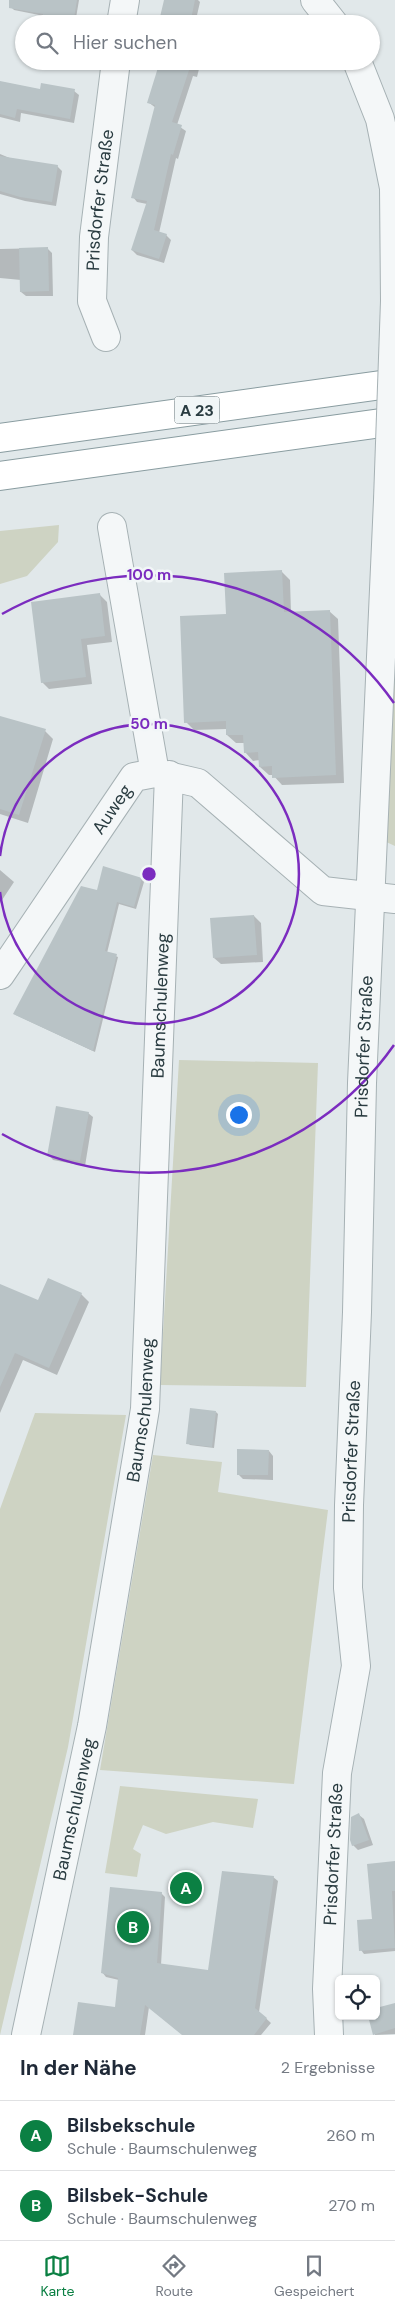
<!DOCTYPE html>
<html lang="de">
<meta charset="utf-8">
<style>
body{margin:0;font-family:"DM Sans",sans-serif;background:#f6f6f7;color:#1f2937}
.controls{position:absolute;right:15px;bottom:15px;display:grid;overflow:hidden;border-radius:8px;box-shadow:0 1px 4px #0004}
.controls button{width:45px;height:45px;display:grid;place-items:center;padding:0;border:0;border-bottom:1px solid #e0e1e3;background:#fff;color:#1f2937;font:25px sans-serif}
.you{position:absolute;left:238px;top:1114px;width:18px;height:18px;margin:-12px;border:4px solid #fff;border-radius:50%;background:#1a73e8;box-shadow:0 0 0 8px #1a73e833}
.badge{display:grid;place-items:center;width:32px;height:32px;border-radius:50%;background:#0b8043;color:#fff;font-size:16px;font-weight:700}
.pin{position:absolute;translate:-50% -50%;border:2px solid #fff;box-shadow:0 1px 5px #0006}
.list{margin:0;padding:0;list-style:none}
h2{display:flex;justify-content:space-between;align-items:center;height:65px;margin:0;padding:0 20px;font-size:21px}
h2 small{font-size:16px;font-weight:400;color:#747a83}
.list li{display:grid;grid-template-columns:32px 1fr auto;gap:15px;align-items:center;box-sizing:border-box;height:70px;padding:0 20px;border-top:1px solid #e0e1e3}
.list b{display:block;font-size:19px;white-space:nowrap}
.list p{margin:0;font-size:16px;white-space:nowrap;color:#747a83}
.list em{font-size:16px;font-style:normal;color:#747a83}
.icon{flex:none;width:28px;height:28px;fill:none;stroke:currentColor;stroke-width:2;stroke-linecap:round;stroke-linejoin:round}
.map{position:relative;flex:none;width:395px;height:2035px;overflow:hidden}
.search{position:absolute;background:#fff;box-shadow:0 1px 4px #0004;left:15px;right:15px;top:15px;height:55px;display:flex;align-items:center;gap:12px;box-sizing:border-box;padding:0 18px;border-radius:28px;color:#747a83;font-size:19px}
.sheet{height:205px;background:#fff}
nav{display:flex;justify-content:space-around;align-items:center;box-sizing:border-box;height:70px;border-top:1px solid #e0e1e3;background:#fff;font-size:14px;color:#747a83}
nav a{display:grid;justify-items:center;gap:2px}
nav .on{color:#0b8043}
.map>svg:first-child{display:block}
.green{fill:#ced3c3}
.shadow{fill:#0003}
.building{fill:#b9c3c6}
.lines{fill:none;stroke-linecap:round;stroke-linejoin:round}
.minor-casing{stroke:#a6b1b4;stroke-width:30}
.highway-casing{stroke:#899ca0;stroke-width:30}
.minor{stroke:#f4f7f8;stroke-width:28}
.highway{stroke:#fff;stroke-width:28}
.minor-bridge-casing{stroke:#a6b1b4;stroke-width:30;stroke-linecap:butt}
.minor-bridge{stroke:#f4f7f8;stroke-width:28}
.ring{fill:none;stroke:#7b2cbf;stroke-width:2.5}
.labels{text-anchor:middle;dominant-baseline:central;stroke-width:5;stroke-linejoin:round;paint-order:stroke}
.shield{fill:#f1f6f7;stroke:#667478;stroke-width:1}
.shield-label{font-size:16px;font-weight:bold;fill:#2a3c41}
.street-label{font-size:18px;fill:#2a3c41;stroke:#f1f6f7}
.centre{fill:#7b2cbf;stroke:#f1f6f7;stroke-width:2.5}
.ring-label{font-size:15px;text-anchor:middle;font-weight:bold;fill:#7b2cbf;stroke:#f1f6f7;stroke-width:5;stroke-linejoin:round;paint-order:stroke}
</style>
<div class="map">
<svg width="395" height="2035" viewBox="0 0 395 2035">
<rect width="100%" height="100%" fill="#e1e8ea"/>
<path class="green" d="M59,525L58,542L27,576L0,584V531Z
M395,608V846L371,835Z
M179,1060L318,1063L306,1387L160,1385Z
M35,1413L126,1415L68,1747L0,2035V1509Z
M153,1455L222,1462L218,1492L328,1510L294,1784L100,1770Z
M120,1786L258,1799L253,1828L213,1822L166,1834L143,1825L133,1849L141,1854L137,1877L105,1873Z"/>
<path class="shadow" d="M13,0H79L75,24L45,22L44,16L14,10L12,8Z
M165,0H198L200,2L195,24H165L161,17Z
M155,61H201L197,77L193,76L177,125L186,131L178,159L176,158L159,233L166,235L171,240L164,263L137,255L132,250L147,204L137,202L133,197L156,108L148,102L160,67Z
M0,82L41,91H74L79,95L74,123L21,113L20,122L0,117Z
M0,154L12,159L57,166L62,171L56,206L25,201L0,194Z
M47,248L52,253L53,296H26L21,292V280L0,278V249Z
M282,572L290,580L291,613L329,611L338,619L344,783L282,785L273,775H269L260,767V760L253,761L245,752V743H236L227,735V729L194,730L186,722L228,616Z
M100,595L107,602L112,642L87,645L92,684L49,689L42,682Z
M0,717L45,731L53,739L28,823L0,814Z
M0,870L14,882L0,903Z
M142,879L144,882L136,909L119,904L107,953L118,957L95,1052L16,1015L98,891Z
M254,916L261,923L263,962L221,964L214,958Z
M88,1113L93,1117L85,1166L53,1160L49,1155Z
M0,1285L39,1302L81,1294L89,1302L57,1375L23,1360L0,1413Z
M216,1412L218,1414L214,1448L190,1445L188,1443Z
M269,1451L273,1456V1480L243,1479L238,1474Z
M359,1815L364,1819L373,1845L358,1850L353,1845Z
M395,1862V1951L364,1954L361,1950Z
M273,1877L278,1881L259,2012L271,2023L261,2035H183L149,2007L145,2035H75L117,2008L119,1980L106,1977L102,1972L161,1893L165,1897L161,1965L209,1972Z
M395,2004V2034L375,2035L376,2016Z"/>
<path class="building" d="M9,0H77L73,24L42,21L43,14L9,8Z
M164,0H195L190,24L160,17Z
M160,61H192L172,122L182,125L173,155L171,154L154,230L167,234L159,259L131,250L147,201L131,198L155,105L147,103Z
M0,81L40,89L41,83L75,89L70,119L17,109L15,118L0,114Z
M0,156L58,165L52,202L20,197L0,191Z
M48,247L49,291L20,292L19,248Z
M282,570L284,612L330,610L336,775L272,778V766L259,767L258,752L244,753L243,735H226V721L184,723L180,616L226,614L224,573Z
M100,593L105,636L81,639L86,677L41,683L31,602Z
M0,716L46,729L19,815L0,809Z
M103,866L142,878L134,907L117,902L105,951L117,954L93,1051L13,1014L81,886L97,890Z
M254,915L257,955L213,958L210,918Z
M56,1106L89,1112L80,1161L47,1156Z
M48,1278L82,1293L49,1368L15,1353L0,1387V1284L38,1300Z
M190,1408L216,1411L212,1447L186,1444Z
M237,1449L269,1450L268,1475H237Z
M359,1813L369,1840L352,1846L350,1840L351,1817Z
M395,1861V1891H392L395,1948L359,1951L357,1920L372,1919L367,1864Z
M222,1871L274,1876L255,2008L267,2018L254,2035H182L145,2005L140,2035H73L78,2002L115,2007L118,1978L101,1973L110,1887L162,1892L157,1963L208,1970Z
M395,2003V2028L373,2035L368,2016H376V2008Z"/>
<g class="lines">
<defs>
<g id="minor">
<path d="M315,0L334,24"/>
<path d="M121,24L125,0"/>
<path d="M357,61L380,119L394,188L395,301"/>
<path id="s1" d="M106,337L92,301L94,237L116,61"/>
<path d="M112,527L155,773"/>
<path id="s2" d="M0,975L134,777L155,773L198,783L323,891L395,899"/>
<path id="s3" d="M26,2035L92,1726L145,1409L169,775"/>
<path id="s4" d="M329,2035L327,1989L337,1773L356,1666L348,1588L349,1505L357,1312L362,1083L388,500"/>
</g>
<path id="highway" d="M0,438L395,383
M0,476L395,421"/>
</defs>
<use href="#minor" class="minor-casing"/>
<use href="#highway" class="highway-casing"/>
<use href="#minor" class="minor"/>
<use href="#highway" class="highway"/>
<defs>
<path id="minor-bridge" d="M388,500L395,301"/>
</defs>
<use href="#minor-bridge" class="minor-bridge-casing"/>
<use href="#minor-bridge" class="minor-bridge"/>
</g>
<g class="ring">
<path d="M0 856A150 150 0 1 1 0 892"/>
<path d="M394 1045A299 299 0 0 1 2 1134M2 614A299 299 0 0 1 394 703"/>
</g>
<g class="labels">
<rect class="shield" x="174.5" y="396.5" width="45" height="27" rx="4"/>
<g class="shield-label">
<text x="197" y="410">A 23</text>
</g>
<g class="street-label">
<text stroke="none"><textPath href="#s1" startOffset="140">Prisdorfer Straße</textPath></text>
<text stroke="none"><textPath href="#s2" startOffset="200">Auweg</textPath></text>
<text stroke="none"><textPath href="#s3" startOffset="1041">Baumschulenweg</textPath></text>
<text stroke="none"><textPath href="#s4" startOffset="991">Prisdorfer Straße</textPath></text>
<text stroke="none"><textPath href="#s3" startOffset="636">Baumschulenweg</textPath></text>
<text stroke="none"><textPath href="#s4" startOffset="586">Prisdorfer Straße</textPath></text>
<text stroke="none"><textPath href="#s3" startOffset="231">Baumschulenweg</textPath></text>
<text stroke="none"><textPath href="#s4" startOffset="181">Prisdorfer Straße</textPath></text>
</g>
</g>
<circle cx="149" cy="874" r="8" class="centre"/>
<g class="ring-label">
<text x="149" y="580">100 m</text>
<text x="149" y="729">50 m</text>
</g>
</svg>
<div class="controls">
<button><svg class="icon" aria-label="locate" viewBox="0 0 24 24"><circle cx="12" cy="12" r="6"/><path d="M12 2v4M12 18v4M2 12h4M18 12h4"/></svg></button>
</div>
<div class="you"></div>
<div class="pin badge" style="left:186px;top:1888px">A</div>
<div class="pin badge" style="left:133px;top:1927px">B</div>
<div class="search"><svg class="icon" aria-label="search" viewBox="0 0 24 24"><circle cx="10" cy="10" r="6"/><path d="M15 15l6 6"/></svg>Hier suchen</div>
</div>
<section class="sheet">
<h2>In der Nähe<small>2 Ergebnisse</small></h2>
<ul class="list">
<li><span class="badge">A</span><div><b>Bilsbekschule</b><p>Schule · Baumschulenweg</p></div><em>260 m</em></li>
<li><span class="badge">B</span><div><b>Bilsbek-Schule</b><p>Schule · Baumschulenweg</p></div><em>270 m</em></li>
</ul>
</section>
<nav>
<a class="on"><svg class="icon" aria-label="map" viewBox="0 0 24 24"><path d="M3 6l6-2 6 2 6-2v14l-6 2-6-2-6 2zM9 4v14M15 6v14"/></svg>Karte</a>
<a><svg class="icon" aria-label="directions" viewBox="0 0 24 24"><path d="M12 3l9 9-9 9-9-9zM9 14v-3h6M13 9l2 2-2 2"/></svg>Route</a>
<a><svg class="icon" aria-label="saved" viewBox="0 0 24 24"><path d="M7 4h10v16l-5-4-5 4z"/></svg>Gespeichert</a>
</nav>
